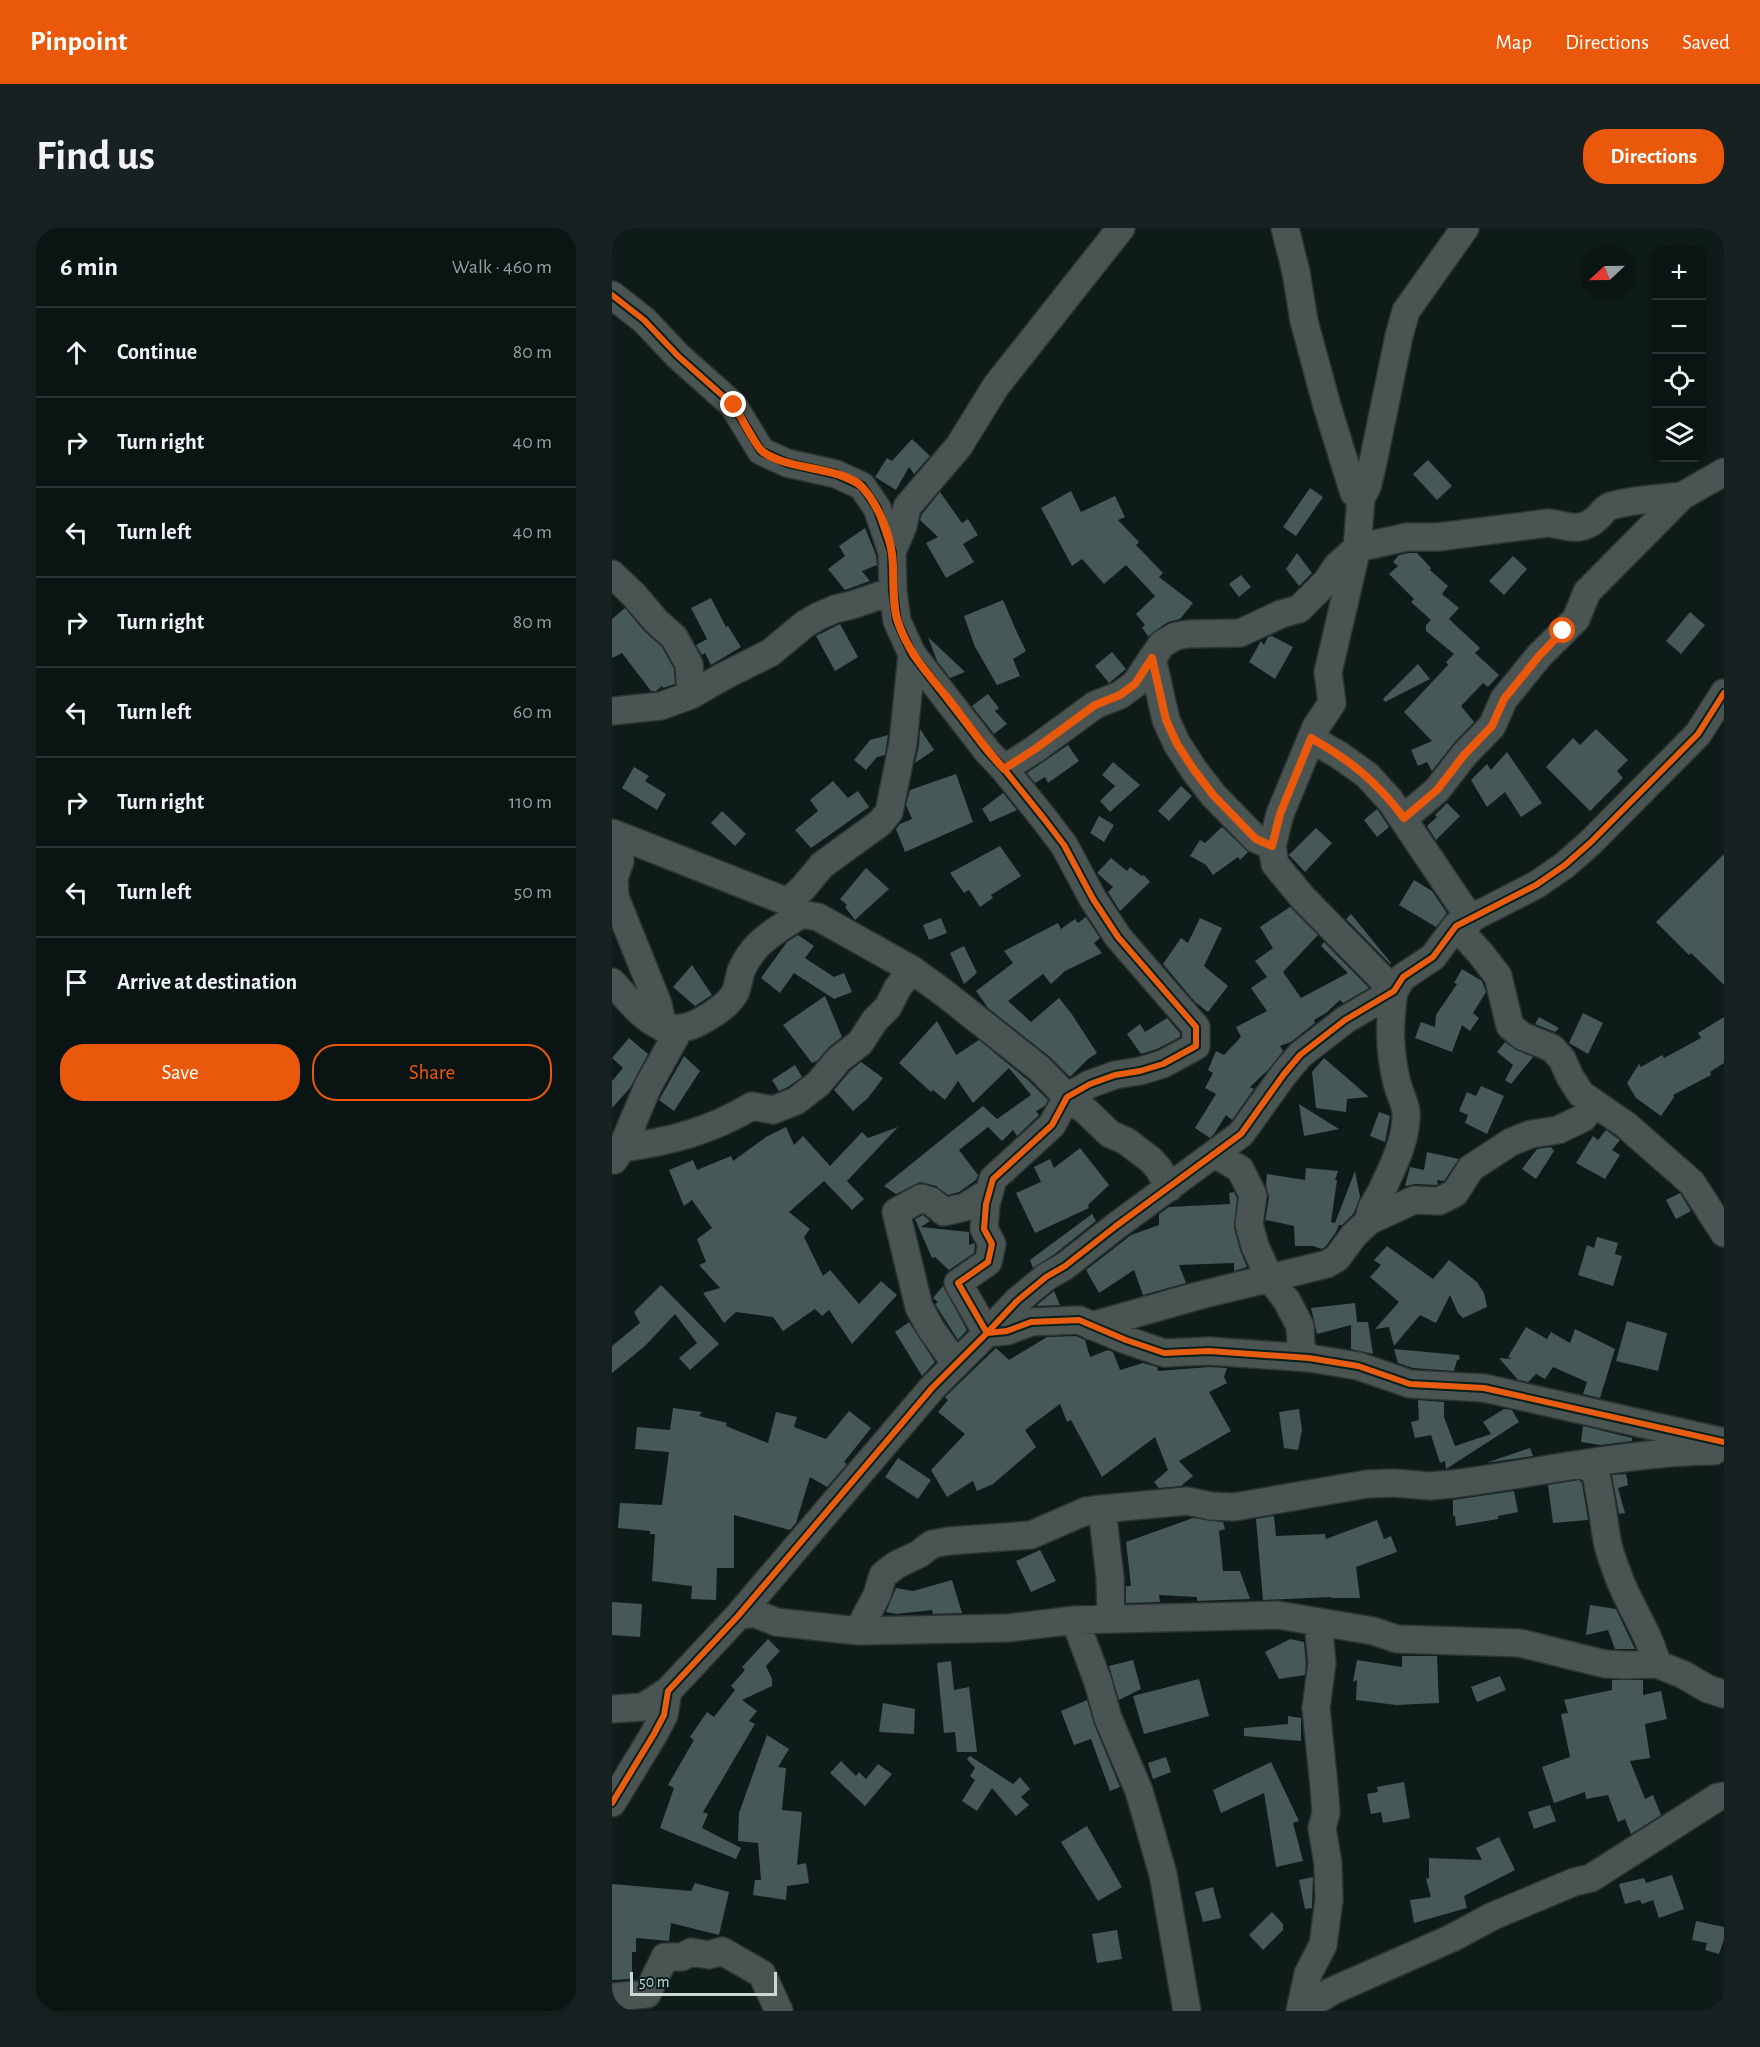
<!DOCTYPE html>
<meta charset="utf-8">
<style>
body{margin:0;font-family:"Alegreya Sans",sans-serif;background:#182121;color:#f1f3f6}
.controls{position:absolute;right:18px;top:18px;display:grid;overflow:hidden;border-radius:12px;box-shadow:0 3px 9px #0003}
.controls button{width:54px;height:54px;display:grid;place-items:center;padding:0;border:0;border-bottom:2px solid #2a3333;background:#0a1413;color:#f1f3f6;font:30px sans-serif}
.compass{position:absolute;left:968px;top:18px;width:54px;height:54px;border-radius:50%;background:#0a1413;box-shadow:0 3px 9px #0003;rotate:248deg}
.scale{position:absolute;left:18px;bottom:15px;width:147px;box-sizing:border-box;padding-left:6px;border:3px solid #cad7d4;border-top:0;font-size:16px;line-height:21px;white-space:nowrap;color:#cad7d4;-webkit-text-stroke:4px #09201d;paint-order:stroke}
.stop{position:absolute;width:18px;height:18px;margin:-14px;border:4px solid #ea580c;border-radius:50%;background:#fff}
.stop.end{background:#ea580c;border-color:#fff;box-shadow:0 2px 6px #0008}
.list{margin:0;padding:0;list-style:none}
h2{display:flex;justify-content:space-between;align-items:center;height:78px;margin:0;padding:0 24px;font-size:26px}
h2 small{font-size:20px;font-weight:400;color:#999ea0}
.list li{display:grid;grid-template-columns:39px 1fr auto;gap:18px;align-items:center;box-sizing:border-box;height:90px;padding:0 24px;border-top:2px solid #2a3333}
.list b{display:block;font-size:22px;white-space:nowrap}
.list em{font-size:20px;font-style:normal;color:#999ea0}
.actions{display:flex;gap:12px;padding:18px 24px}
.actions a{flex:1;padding:14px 0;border:2px solid #ea580c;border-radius:24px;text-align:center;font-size:21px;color:#ea580c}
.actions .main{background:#ea580c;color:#fff}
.icon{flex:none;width:33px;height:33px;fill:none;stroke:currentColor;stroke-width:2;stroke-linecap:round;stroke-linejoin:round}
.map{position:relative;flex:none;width:1112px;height:1783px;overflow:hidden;border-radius:24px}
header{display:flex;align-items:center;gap:36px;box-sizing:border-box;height:84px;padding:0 30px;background:#ea580c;color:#fff}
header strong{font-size:28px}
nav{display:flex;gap:33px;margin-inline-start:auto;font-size:21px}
.intro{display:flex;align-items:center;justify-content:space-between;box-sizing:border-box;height:144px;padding:0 36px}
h1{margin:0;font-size:42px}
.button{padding:15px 27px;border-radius:24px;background:#ea580c;color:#fff;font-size:21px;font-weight:700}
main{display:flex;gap:36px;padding:0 36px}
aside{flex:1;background:#0a1413;border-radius:24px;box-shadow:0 3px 9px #0003}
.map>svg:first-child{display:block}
.building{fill:#475859}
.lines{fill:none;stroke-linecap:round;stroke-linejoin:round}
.minor-casing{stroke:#2b3432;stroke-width:30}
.minor{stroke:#4a5452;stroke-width:27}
.cycleway-casing{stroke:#09201d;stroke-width:10}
.cycleway{stroke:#e95d12;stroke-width:6}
.route{stroke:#ea580c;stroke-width:8}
</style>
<header>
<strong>Pinpoint</strong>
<nav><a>Map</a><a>Directions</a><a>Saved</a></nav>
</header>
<div class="intro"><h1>Find us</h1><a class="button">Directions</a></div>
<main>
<aside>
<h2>6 min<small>Walk · 460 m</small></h2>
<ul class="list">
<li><svg class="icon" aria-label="ahead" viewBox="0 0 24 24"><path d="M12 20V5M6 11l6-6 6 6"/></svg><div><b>Continue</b></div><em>80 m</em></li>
<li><svg class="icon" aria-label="right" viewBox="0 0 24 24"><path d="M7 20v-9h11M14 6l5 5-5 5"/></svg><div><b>Turn right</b></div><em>40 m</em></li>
<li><svg class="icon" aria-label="left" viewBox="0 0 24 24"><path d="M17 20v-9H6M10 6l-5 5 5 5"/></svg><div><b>Turn left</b></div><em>40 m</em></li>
<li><svg class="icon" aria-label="right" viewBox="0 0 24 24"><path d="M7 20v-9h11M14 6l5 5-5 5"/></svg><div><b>Turn right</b></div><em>80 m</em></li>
<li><svg class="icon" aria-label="left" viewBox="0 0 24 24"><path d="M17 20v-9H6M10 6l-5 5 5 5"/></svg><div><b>Turn left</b></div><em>60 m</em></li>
<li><svg class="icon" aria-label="right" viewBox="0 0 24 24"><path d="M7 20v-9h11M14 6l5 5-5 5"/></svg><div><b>Turn right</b></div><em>110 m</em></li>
<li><svg class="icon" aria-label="left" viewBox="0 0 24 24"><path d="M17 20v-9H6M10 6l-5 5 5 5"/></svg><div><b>Turn left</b></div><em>50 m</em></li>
<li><svg class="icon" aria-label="arrive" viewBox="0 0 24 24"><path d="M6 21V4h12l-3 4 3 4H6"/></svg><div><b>Arrive at destination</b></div></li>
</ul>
<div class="actions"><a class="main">Save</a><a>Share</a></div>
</aside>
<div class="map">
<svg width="1112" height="1783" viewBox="0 0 1112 1783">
<rect width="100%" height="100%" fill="#0e1b19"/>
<path class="building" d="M300,211L318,228L302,246L297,239L284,262L263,249L275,230L280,233Z
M816,232L840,258L825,272L801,246Z
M698,260L711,269L684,308L671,299Z
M459,263L469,284L503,268L513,289L506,292L527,314L524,317L551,345L547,349L581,375L568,391L556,394L536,408L530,400L533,397L524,386L543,368L514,337L492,356L470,331L460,338L429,280Z
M328,264L350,295L356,291L366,307L351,316L362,334L334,350L314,315L326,309L308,292L310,286Z
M253,300L264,327L265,337L250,343L258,353L233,362L216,341L233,328L227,318Z
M685,325L700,345L687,358L674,341Z
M797,325H805L819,340L818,342L836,358L830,366L847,380L837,391L868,420L863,425L887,447L876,459L871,455L849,478L862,494L841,516L820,543L815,534L806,538L799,522L820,513L792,484L836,437L834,434L842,426L814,403V397L819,392L799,374L802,371L777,346L786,338L781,334L787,327Z
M901,328L915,341L892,367L877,353Z
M629,347L639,359L627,369L617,356Z
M99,370L114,399L116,398L129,419L99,437L93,425L90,427L84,417L95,411L79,380Z
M391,372L406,407L414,423L401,431L408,448L385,457L363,419L352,388Z
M13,380L32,403L50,419L62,441L63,456L51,460L50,458L44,463H39L10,425L0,430V391Z
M1078,384L1093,397L1069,426L1054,413Z
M228,396L246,429L223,443L204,408Z
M660,408L681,419L663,451L637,434L649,413L652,417L656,409Z
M316,409L353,444L338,450L325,433Z
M500,424L514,441L497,455L483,438Z
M806,436L818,451L773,474L771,471Z
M376,466L387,480L383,483L395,496L382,506L360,478Z
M308,501L322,522L303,535L307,517Z
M984,501L1016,532L1005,543L1011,550L978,583L934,539L961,510L968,517Z
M276,507L273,527L265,529L254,542L242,532L258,512Z
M456,517L467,533L436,555L433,549L423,555L415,545Z
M895,524L930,575L909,589L893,564L875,579L859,552L875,536L879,542Z
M501,534L528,557L498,584L488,573L503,558L490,547Z
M22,539L37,548L33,553L54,566L45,582L10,560Z
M344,546L361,594L293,624L284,601L288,596L300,591L294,577L298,562Z
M221,553L236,570L246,563L257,579L199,620L183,602L206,583L198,572Z
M569,558L580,568L557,593L546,583Z
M391,565L405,582L378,594L370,581Z
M835,575L848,588L824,612L815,598L825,589L823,587Z
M765,581L777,599L765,609L752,592Z
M110,583L134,606L123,618L99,595Z
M487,588L502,597L492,614L478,605Z
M610,599L636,624L628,632L626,629L601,647L594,637L578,628L588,612L593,615Z
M704,600L720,615L693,644L677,627Z
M388,618L409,648L379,667L381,670L368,679L357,662L352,665L338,645Z
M1112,626V757L1079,725L1077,727L1044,694Z
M499,630L515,643L518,639L530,648L532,647L538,654L508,683L496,664L501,659L485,645Z
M254,640L277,661L243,692L233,679L235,677L228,671Z
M802,652L820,663L835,685L824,699L787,677Z
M678,679L706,707L671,744L689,770L736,745L709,718L712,714L757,760L731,775L728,772L714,785L702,792L703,795L679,814L668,818L671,823L656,842L638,859L642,861L620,892L614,887L602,906L598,910L583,900L604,866L593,860L601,845L596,842L604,823L612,827L629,809L624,799L655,783L639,760L655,749L643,733L661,720L648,699Z
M739,686L779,735L778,736L734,691Z
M474,689L488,710L482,715L490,725L453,743L439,756L431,746L396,773L419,794L447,770L459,785L485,825L476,831L458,849L438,829L376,780L364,763L401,735L392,723L446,695L449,701L463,691L466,695Z
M329,690L335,705L317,712L311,697Z
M588,690L610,700L592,738L616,758L596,784L583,774L551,736L569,710L576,715Z
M186,707L202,718L193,730L222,749L232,745L240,764L222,771L182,745L168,765L149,750L175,714Z
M352,718L365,745L352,756L338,725Z
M80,737L100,767L83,778L61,759Z
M850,741L870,753L874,764L861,785L867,790L858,803L850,797L840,824L803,810L809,794L823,799L824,787L845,756L842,755Z
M213,768L230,809L217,819L205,833L200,835L171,797Z
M971,785L991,795L976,826L957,815Z
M927,789L947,800L943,804L923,796Z
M1112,789V835L1098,844L1099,847L1061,867L1062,869L1049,888L1024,870L1015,855L1027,836L1029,839L1050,827L1052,830L1089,810L1086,805Z
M555,790L568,805V809L545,821L529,826L515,806L528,796L533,804Z
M325,793L344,827L367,812L417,853L436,872L433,878L424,883L427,887L405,908L401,902L390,913L376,899L347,922L366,947L364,952L347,964L336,967L324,958L308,954L284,966L272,958L371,878L385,891L419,867L397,840L361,875L346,853L333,872L321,862L319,864L287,835Z
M17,810L36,826L18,860L0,880V853L11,840L0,830Z
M893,814L904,822L921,829L899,856L893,852L901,837L885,824Z
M72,828L88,843L62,883L47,872Z
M712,830L757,869L735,871L734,884L704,880L700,844Z
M249,834L271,850L256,870L241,883L222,862L238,843Z
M183,837L190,849L176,859L167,863L160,852Z
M869,858L892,868L875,906L853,895L856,887L847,883L855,864L864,868Z
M687,876L727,901L692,908Z
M767,884L778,888L773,914L758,908Z
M174,899L182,917L191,908L218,938L250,904L256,910L286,899L235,953L252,971L240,982L212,953L177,984L198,1001L192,1009L211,1048L218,1042L247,1076L269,1053L285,1067L240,1116L217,1082L210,1088L203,1081L171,1103L161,1089L124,1084L112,1095L91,1065L108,1060L87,1037L94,1034L85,1011L100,1000L80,972L72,978L57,942L81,932L85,942L119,928L121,933L154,909Z
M994,902L1008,912L1000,922L1008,927L993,951L964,935L981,908L986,912Z
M939,919L942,923L924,951L910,941L925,921Z
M468,920L497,957L476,977L477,980L423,1005L404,965L429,954L422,939L438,931L442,940Z
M815,924L847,931L832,953L825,952L826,956L824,957L803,956L793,958L798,939L812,942Z
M694,940L726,943L723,952H725L719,994L723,995L743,943L748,969L742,985L730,997H727L724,1004L714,1018L710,1021L701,1018H683L682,998L654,992L653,995L657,969L654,957L655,946L693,952Z
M622,964L625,970L622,1000L628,1022L635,1039L622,1043V1035L567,1037L574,1055L531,1067L522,1042L487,1065L474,1042L514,1011L519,1007L547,997V986L557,979L618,976L617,965Z
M1068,965L1079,983L1064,991L1054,972Z
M480,986L484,993L444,1025L421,1040L418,1032Z
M311,987L318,993L309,999L357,1004V1017L362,1015L363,1018L362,1025L337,1042L323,1029L320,1030L303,991Z
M985,1009L1006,1015L1003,1026L1010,1028L1001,1058L966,1047L975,1017L982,1020Z
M775,1018L821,1051L837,1032L865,1054L872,1065L875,1079L851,1090L846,1085L838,1067L824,1095L808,1087L782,1118L777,1099L763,1101L787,1074L758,1049L769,1037L762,1032Z
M49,1057L107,1116L78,1142L67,1130L85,1115L63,1086L33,1118L0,1145V1118L28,1095L22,1084Z
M331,1058L355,1102L346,1112L323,1076L326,1074L321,1070Z
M442,1063L448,1077L425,1078V1077Z
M743,1075L745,1094H756L761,1126L739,1121V1097L705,1106L699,1080Z
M1015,1093L1055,1105L1046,1143L1004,1133Z
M297,1094L323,1134L310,1148L283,1104Z
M914,1099L935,1111L939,1104L958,1115L963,1101L1003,1121L988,1170L971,1166L975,1154L941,1139L933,1151L924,1146L916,1154L906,1152L887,1130L900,1131L896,1129Z
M464,1108L473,1112L478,1129L496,1122L501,1124L508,1142L531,1135L545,1139L546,1143L597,1139L615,1140L612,1149L615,1155L597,1164L619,1203L567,1233L581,1248L569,1258L547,1260L542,1254L556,1242L543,1209L490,1249L459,1192L455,1194L448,1176L413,1202L424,1219L381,1256L365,1263L361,1253L335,1269L319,1242L353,1206L326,1184L336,1172L333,1169L384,1120L397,1132L435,1109Z
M782,1121L847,1127L848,1131L845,1132L842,1143L801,1140L786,1135Z
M806,1172L832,1174V1189L843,1218L879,1206L871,1194L892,1181L900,1182L907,1194L834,1241L833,1233L828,1235L819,1207L803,1210L799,1194L807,1192Z
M61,1180L90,1184L87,1188L115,1195L114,1198L156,1215L164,1184L185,1189L182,1199L214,1211L237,1183L259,1200L232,1234L235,1236L215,1259L198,1249L184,1295L178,1302L122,1287V1340H105L104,1372L79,1371L80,1358L40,1353L43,1306H38V1303L6,1300L8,1275L50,1277L57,1224L23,1221L25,1199L58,1202Z
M687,1181L690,1202L686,1222L672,1220L667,1184Z
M971,1198L1020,1210V1213L988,1217L969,1214Z
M918,1220L921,1228L874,1235Z
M286,1230L319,1252L306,1271L273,1249Z
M1014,1246L1016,1257L1006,1260L1013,1285L1007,1286L1000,1247Z
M967,1252L970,1255L976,1292L941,1295L936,1257Z
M902,1263L906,1284L886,1288V1291L844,1298L843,1288H841V1272Z
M662,1288L664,1308L713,1306L714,1311L765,1292L772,1311L779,1308L785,1324L744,1339L748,1370H719V1369L651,1372L644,1291Z
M581,1290L611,1294L613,1301L607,1303L611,1343H628L638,1371L585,1373V1369L547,1367L548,1374L514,1375V1358H519L514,1314Z
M428,1322L444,1353L419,1364L404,1333Z
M340,1352L350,1385L321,1386L320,1382L284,1386L274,1384L284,1360L301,1363Z
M0,1374L30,1376L28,1409L0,1407Z
M978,1377L1004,1381L1023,1421H1003L996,1402L974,1407Z
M156,1411L168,1423L154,1438L160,1451V1458L130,1472L145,1483L137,1493L143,1496L91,1584L96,1586L90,1600L129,1620L124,1631L48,1600L62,1560L56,1557L82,1512L78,1509L95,1484L102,1489L123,1462L119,1458L133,1442L130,1439Z
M678,1411L692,1414L694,1435L693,1447L667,1451L653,1424Z
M790,1428H825L827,1475L784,1477L744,1472L745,1452L741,1454L745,1432L790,1439Z
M521,1432L529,1461L507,1472L497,1438Z
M339,1433L342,1462L357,1459L365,1524H345L343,1504L332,1505L325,1435Z
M888,1448L894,1462L865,1474L859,1459Z
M587,1451L597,1488L532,1506L521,1468Z
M1000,1452H1031V1467L1049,1463L1055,1491L1033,1496L1038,1530L1018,1533L1033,1571L1041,1567L1049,1587L1019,1606L1013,1591L1006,1594L996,1567L974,1571L973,1564L942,1575L930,1539L958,1529L949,1486L956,1485L952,1472L1000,1462Z
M475,1472L482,1496L508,1559L498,1563L479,1511L462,1517L449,1483Z
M271,1475L303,1481L302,1506L267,1504Z
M676,1488L689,1490V1513L632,1508V1500L676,1496Z
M155,1507L177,1521L166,1539L174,1540L170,1582L190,1584L185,1637L194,1635L197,1655L175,1658L174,1672L141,1667L143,1652H149L146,1615L126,1613L127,1585Z
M358,1528L401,1556L408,1549L418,1561L409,1569L417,1577L404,1588L380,1560L365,1583L350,1573L363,1552L358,1548L363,1540L355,1531Z
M554,1529L559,1544L541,1551L536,1535Z
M229,1533L244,1548L247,1544L254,1551L266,1536L280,1546L253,1578L218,1545Z
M659,1534L687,1593L681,1595L691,1633L664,1639L652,1565L609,1585L601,1562Z
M792,1554L798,1590L771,1595L769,1584L759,1586L755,1566L766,1564L765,1559Z
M938,1577L944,1593L922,1601L916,1584Z
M475,1598L510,1659L486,1673L449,1614Z
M887,1609L903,1642L852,1668L855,1680L802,1695L798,1672L819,1669L814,1651L817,1650V1630L870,1632L864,1620Z
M1060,1647L1072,1681L1047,1690L1041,1672L1030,1676L1028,1672L1013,1676L1007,1656L1032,1650L1034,1655Z
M701,1649L700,1680L693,1681L687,1652Z
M83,1655L117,1664L107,1707L59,1695L57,1713L24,1710V1724H20V1751L0,1752V1656L79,1663Z
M601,1659L609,1690L591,1694L583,1664Z
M660,1684L671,1696V1702L651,1722L637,1707Z
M1084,1693L1112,1699V1711L1107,1726L1093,1722L1095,1715L1080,1712Z
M505,1702L510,1731L485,1735L480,1706Z"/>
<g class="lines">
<defs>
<path id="minor" d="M673,0L684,44L692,93L715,178L742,265L749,270
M0,67L32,92L66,128L121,177L149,223L175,235L224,246L250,258L265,280L280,324L281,363L285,393L300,426L375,523L392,541L433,592L452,617L481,671L506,709L584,799V818L551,836L528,843L503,847L478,856L455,869L440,897L381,951L374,976L372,1001L380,1016L376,1034L346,1055L375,1105L395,1103L419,1094L467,1092L514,1112L552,1125L597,1123L697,1130L746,1138L798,1156L872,1160L1112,1214
M280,324L291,298L295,279L347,218L384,158L509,0
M0,346L22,367L44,393L62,409L77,436L79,467
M540,430L554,492L565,516L582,542L602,568L644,611L660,618
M0,483L49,478L79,467L110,449L158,425L193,396L207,388L223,381L240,377L281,363
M699,511L727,527L755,547L778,572L859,692
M392,541L423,521L483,477L508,467L523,456L550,416L564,408L576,406L628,405L669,386L687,381L715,353L725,338L745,320L795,309H826L936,295C955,297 968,306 985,290C990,286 992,280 999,278C1022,271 1046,271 1070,268
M792,590L825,562L852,527L880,498L892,471L927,428L964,391L975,364L1070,268L1112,244
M0,605L3,606L7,619L8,633L2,650L3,669L46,776L51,800
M3,606L176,674L189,686L206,689L299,741L332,765L428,841L455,869L474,883L498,906L514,913L539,932L547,941L557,960
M176,674L191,660L210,637L268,595L277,584L291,515L300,426
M844,698L869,726L886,748L898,798L910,808L940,820L950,831L958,849L969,866L1014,897L1080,955L1112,1005
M0,754C27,783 49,817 91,792C103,785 116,777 123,765C126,758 127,750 129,743C132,736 137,728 141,723C151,709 175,696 189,686
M10,920C56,914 99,903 140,878L161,882L184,873L206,856L227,831L248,815L263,792L276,779L285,761L299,741
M603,926L628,941L641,967L637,996L643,1018L657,1049L675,1073L688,1098L689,1120L697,1130
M2,932L10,920L36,858L67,802
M757,993C759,976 762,978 769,964C778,945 790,921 793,900C797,878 790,874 785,855C777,822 777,796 782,763L691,670L663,636L660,618L668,586L699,511L704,499L720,475L716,444L745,320L749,270L755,259L760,239L787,108L794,83L853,0
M479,1098L585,1068L715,1036L725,1030L742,1007L757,993L802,972L827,973L843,965L859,940L899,914L919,906L946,902L971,890L983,876
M344,1136L319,1101L307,1079L284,984L309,970L319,973L332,984L353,979L377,964
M969,1236L983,1243C989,1266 991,1289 995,1312C997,1324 1002,1336 1006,1347C1017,1378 1037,1404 1045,1436
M490,1281L498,1350L499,1391
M126,1388L142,1385L164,1394L246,1403L396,1400L463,1392L666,1387L761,1403L785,1411L908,1415L993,1436L1012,1437L1045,1436L1072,1447L1096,1461L1112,1466
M463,1392L486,1454L496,1490L527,1563L551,1646L575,1783
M246,1403L265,1367L271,1347L284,1337L307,1326L320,1316L337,1313L419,1307L474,1283L490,1281L575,1273L599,1278L622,1279L755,1256L782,1255L818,1258L840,1256C928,1245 1013,1224 1102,1223
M0,1481L31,1479L56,1463
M0,1575L42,1506L52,1487L56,1463L126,1388L320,1160L375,1105L405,1073L434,1049L453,1038L504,998L629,906L672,846L688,827L733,792L782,763L791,749L821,729L844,698L924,657L953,637L979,614L1086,506L1112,465
M0,1769L35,1766L53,1729H70L79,1724L97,1727L110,1723L150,1746L167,1783
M688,1783L720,1763L840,1710L881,1688L962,1654L979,1650L1106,1569L1112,1568
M688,1783L696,1746L711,1717L717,1672L716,1636L710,1600L714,1585L712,1558L704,1480L710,1435L706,1394"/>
</defs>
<use href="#minor" class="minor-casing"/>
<use href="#minor" class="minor"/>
<defs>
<path id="cycleway" d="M0,67L32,92L66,128L121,177L149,223L175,235L224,246L250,258L265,280L280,324L281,363L285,393L300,426L375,523L392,541L433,592L452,617L481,671L506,709L584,799V818L551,836L528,843L503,847L478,856L455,869L440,897L381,951L374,976L372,1001L380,1016L376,1034L346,1055L375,1105L395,1103L419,1094L467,1092L514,1112L552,1125L597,1123L697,1130L746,1138L798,1156L872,1160L1112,1214
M0,1575L42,1506L52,1487L56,1463L126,1388L320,1160L375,1105L405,1073L434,1049L453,1038L504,998L629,906L672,846L688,827L733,792L782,763L791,749L821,729L844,698L924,657L953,637L979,614L1086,506L1112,465"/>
</defs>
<use href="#cycleway" class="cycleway-casing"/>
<use href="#cycleway" class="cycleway"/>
</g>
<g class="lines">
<path class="route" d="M122,177C128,187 143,217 150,223C174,243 232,238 251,260C266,277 277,304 280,326C283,348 279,373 286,394C296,425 318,448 338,473C356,496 372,520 392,541L423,521L483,477L508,467L523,456L540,430L554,492L565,516L582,542L602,568L644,611L660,618L668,586L699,510C739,533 764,553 792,590L825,562L852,527L880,498L892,471L927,428L951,403"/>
</g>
</svg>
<div class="controls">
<button>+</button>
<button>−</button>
<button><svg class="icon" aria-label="locate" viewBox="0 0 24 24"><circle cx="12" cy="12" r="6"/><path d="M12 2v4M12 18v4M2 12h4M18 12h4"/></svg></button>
<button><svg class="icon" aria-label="layers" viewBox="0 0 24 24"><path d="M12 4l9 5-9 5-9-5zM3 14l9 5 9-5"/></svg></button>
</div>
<svg class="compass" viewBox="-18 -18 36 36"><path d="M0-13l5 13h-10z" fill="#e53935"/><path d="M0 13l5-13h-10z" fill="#999ea0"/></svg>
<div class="scale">50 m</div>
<div class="stop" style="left:951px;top:403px"></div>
<div class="stop end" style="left:122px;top:177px"></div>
</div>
</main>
